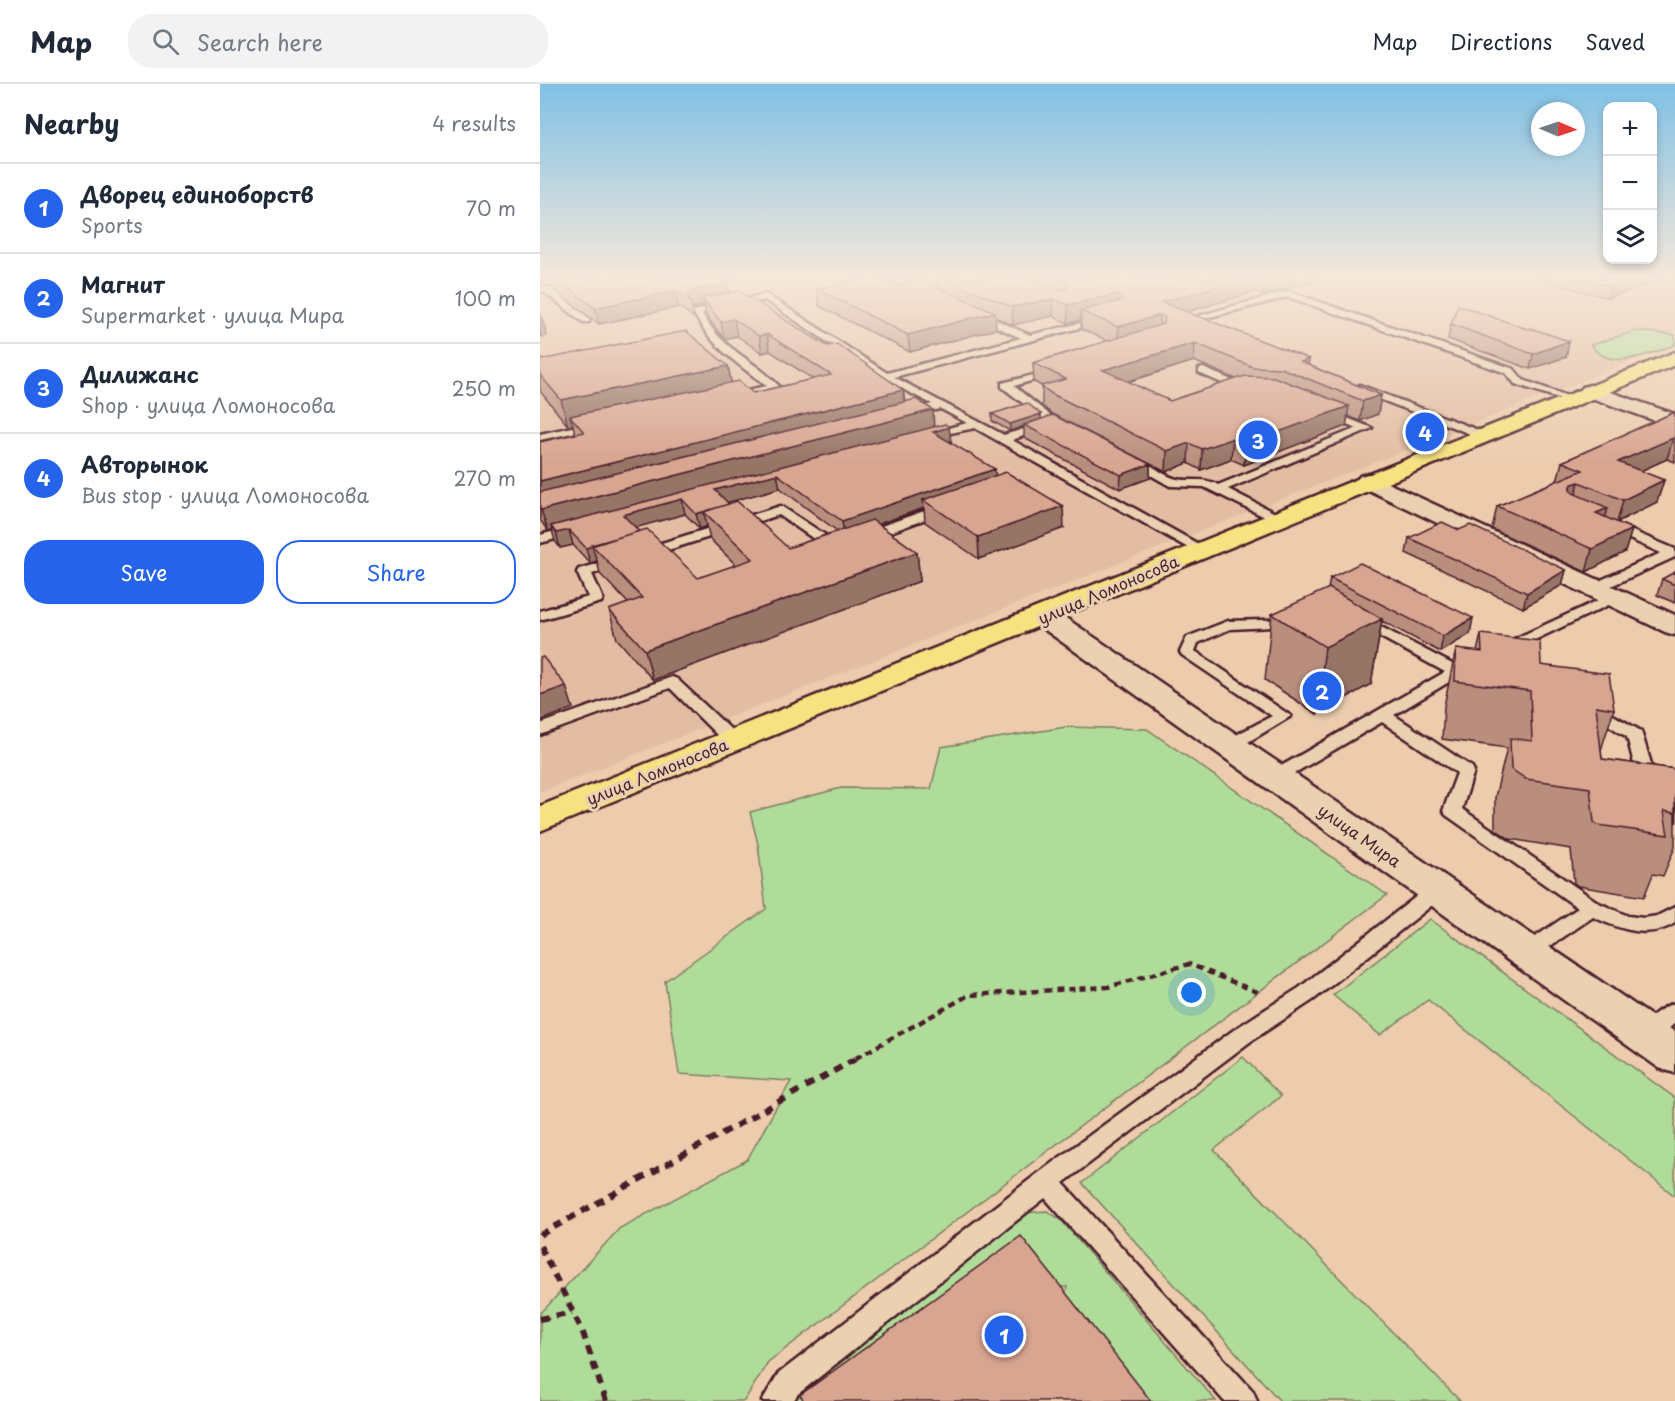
<!DOCTYPE html>
<meta charset="utf-8">
<style>
body{margin:0;font-family:"Playpen Sans",sans-serif;background:#f2f2f3;color:#1f2937}
.controls{position:absolute;right:18px;top:18px;display:grid;overflow:hidden;border-radius:12px;box-shadow:0 3px 9px #0003}
.controls button{width:54px;height:54px;display:grid;place-items:center;padding:0;border:0;border-bottom:2px solid #e0e1e3;background:#fff;color:#1f2937;font:30px sans-serif}
.compass{position:absolute;left:991px;top:18px;width:54px;height:54px;border-radius:50%;background:#fff;box-shadow:0 3px 9px #0003;rotate:92deg}
.you{position:absolute;left:652px;top:909px;width:21px;height:21px;margin:-15px;border:4px solid #fff;border-radius:50%;background:#1a73e8;box-shadow:0 0 0 9px #1a73e833}
.badge{display:grid;place-items:center;width:39px;height:39px;border-radius:50%;background:#2563eb;color:#fff;font-size:20px;font-weight:700}
.pin{position:absolute;translate:-50% -50%;border:3px solid #fff;box-shadow:0 2px 6px #0006}
.list{margin:0;padding:0;list-style:none}
h2{display:flex;justify-content:space-between;align-items:center;height:78px;margin:0;padding:0 24px;font-size:26px}
h2 small{font-size:20px;font-weight:400;color:#747a83}
.list li{display:grid;grid-template-columns:39px 1fr auto;gap:18px;align-items:center;box-sizing:border-box;height:90px;padding:0 24px;border-top:2px solid #e0e1e3}
.list b{display:block;font-size:22px;white-space:nowrap}
.list p{margin:0;font-size:20px;white-space:nowrap;color:#747a83}
.list em{font-size:20px;font-style:normal;color:#747a83}
.actions{display:flex;gap:12px;padding:18px 24px}
.actions a{flex:1;padding:14px 0;border:2px solid #2563eb;border-radius:24px;text-align:center;font-size:21px;color:#2563eb}
.actions .main{background:#2563eb;color:#fff}
.icon{flex:none;width:33px;height:33px;fill:none;stroke:currentColor;stroke-width:2;stroke-linecap:round;stroke-linejoin:round}
.map{position:relative;flex:none;width:1135px;height:1317px;overflow:hidden}
header{display:flex;align-items:center;gap:36px;box-sizing:border-box;height:84px;padding:0 30px;background:#fff;border-bottom:2px solid #e0e1e3}
header strong{font-size:28px}
nav{display:flex;gap:33px;margin-inline-start:auto;font-size:21px}
.search{width:420px;height:54px;background:#f2f2f3;display:flex;align-items:center;gap:15px;box-sizing:border-box;padding:0 21px;border-radius:24px;color:#747a83;font-size:22px}
main{display:flex}
aside{flex:1;background:#fff}
.map>svg:first-child{display:block}
.built{fill:#e3bda3}
.green{fill:#b0dc99;stroke:#7d7e62;stroke-width:1.5}
.lines{fill:none;stroke-linecap:round;stroke-linejoin:round}
.lane-casing{stroke:#4a1f2b;stroke-width:5}
.street-casing{stroke:#4a1f2b;stroke-width:5}
.secondary-casing{stroke:#4a1f2b;stroke-width:5}
.highway-casing{stroke:#4a1f2b;stroke-width:5}
.path-far1{stroke:#4a1f2b;stroke-width:4.5;stroke-dasharray:7 5;stroke-linecap:butt}
.path{stroke:#4a1f2b;stroke-width:6;stroke-dasharray:9 7;stroke-linecap:butt}
.lane{fill:#e9d1b1;fill-rule:evenodd}
.street{fill:#e9d1b1;fill-rule:evenodd}
.secondary{fill:#e9d1b1;fill-rule:evenodd}
.highway{fill:#f6e281;fill-rule:evenodd}
.wall{fill:#ba8e7d;stroke:#4a1f2b;stroke-width:1.5;fill-rule:evenodd}
.shaded-wall{fill:#977466;stroke:#4a1f2b;stroke-width:1.5}
.building{fill:#d8a591;stroke:#4a1f2b;stroke-width:1.5}
.labels{text-anchor:middle;dominant-baseline:central;stroke-width:6;stroke-linejoin:round;paint-order:stroke}
.street-label{font-size:16px;fill:#4a1f2b;stroke:#e9d1b1}
</style>
<header>
<strong>Map</strong>
<div class="search"><svg class="icon" aria-label="search" viewBox="0 0 24 24"><circle cx="10" cy="10" r="6"/><path d="M15 15l6 6"/></svg>Search here</div>
<nav><a>Map</a><a>Directions</a><a>Saved</a></nav>
</header>
<main>
<aside>
<h2>Nearby<small>4 results</small></h2>
<ul class="list">
<li><span class="badge">1</span><div><b>Дворец единоборств</b><p>Sports</p></div><em>70 m</em></li>
<li><span class="badge">2</span><div><b>Магнит</b><p>Supermarket · улица Мира</p></div><em>100 m</em></li>
<li><span class="badge">3</span><div><b>Дилижанс</b><p>Shop · улица Ломоносова</p></div><em>250 m</em></li>
<li><span class="badge">4</span><div><b>Авторынок</b><p>Bus stop · улица Ломоносова</p></div><em>270 m</em></li>
</ul>
<div class="actions"><a class="main">Save</a><a>Share</a></div>
</aside>
<div class="map">
<svg width="1135" height="1317" viewBox="0 0 1135 1317">
<rect width="100%" height="100%" fill="#ecccad"/>
<filter id="ink" filterUnits="userSpaceOnUse"><feTurbulence type="fractalNoise" baseFrequency=".0167" numOctaves="2"/><feDisplacementMap in="SourceGraphic" scale="12" xChannelSelector="R" yChannelSelector="G"/><feConvolveMatrix kernelMatrix="1 2 1 2 8 2 1 2 1" color-interpolation-filters="sRGB"/></filter>
<g filter="url(#ink)">
<path class="built" d="M0,195H889L905,200L920,195H1135V260L0,708Z"/>
<path class="green" d="M1096,247L1135,251V261C1111,269 1070,289 1051,261Z
M526,643L607,645L847,811L228,1278L204,1317H0V1230L80,1144L207,1076L251,997L139,990L125,897L226,825L218,760L210,728L301,704L391,705L401,663Z
M890,835L1135,1014V1112L888,916L840,951L793,911Z
M703,973L741,1012L674,1066L920,1317H740L542,1099Z
M507,1127L520,1135L676,1317H598L523,1223L527,1203H508L294,1317H251L484,1129Z"/>
<g class="lines">
<defs>
<path id="lane" d="M161,195H197L170,201Z
M362,195L391,209L384,211L361,201L332,207L328,204Z
M0,202L10,204L49,234V238H43L4,208H0Z
M748,207L974,285L983,296L1036,315L1031,318L975,300L966,289L748,213L658,236L664,240L659,243L644,236Z
M226,210L347,289L481,254L432,232V228H438L490,251L566,233V237L354,293L464,351L507,338L462,303V299L517,285V289L474,302L511,332L532,344L527,347L509,339V343L472,356L669,466L662,470L657,469L435,344L386,354V350L427,339L401,325L364,332V328L392,320L341,294L225,216L162,229C181,266 214,275 240,303L235,306L188,314V310L227,302C198,280 169,261 153,227Z
M663,284L713,305L714,307L705,309L659,289V285Z
M820,301L946,349L948,351L946,353H938L816,306L815,304Z
M787,326L832,344L688,405L741,432L743,435L741,438L737,439L664,403L630,402L584,376L586,374C603,370 620,392 637,395C652,398 664,393 678,401L817,344L783,331V327Z
M55,338L60,341L59,343L0,356V350Z
M404,420L410,424L408,427L329,456H319L318,453L319,450Z
M241,422L296,458H305L307,461L300,466H290L239,431L109,472H99L97,469L99,466Z
M1071,438L1135,465V473L1060,507H1050L1048,504L1050,501L1121,469L1067,445L1065,442L1067,439Z
M34,442L39,443L40,446L39,449L0,459V451Z
M79,473L84,474L86,477L84,480L52,490L63,515L61,518L0,536V527L48,513L37,488L39,485Z
M1074,509L1079,510L1081,513L1079,516L969,568H959L957,565L959,562Z
M822,533L916,582L929,576L937,581L854,631L932,683L934,687L922,725L1059,819L1070,824L1088,832L1104,834L1117,832L1135,823V839C1108,856 1080,845 1053,833L994,873L987,876L980,873L977,868L980,863L1038,824L906,731L903,727L917,689L842,638L741,697H729L726,693L729,689L905,588L817,540L815,537L817,534Z
M752,535L757,536L759,539L757,542L690,545L658,559L655,567L751,632L695,666H683L681,662L683,658L732,632L642,571L640,568L647,553L688,537Z
M132,593L137,595L199,653L201,657L199,661H187L130,604L0,651V640Z
M1052,619L1101,647L1120,709L1135,721V737C1100,727 1096,683 1087,653L1046,627L1044,624L1046,621Z
M898,799L905,801L908,806L905,811L773,916L711,957L523,1099L713,1307L717,1317H684L505,1114L258,1310L253,1317H222L238,1290L497,1090L695,945L759,904L891,801Z
M1135,919V939C1124,949 1114,962 1098,957L1095,951C1102,938 1121,923 1135,919Z"/>
<path id="street" d="M1050,301L1135,330V344L1043,311L1040,307L1043,303Z
M828,390L1135,531V551L1125,548L820,402L816,397L820,392Z"/>
<path id="secondary" d="M504,523L514,526L1135,948V989L1119,984L494,538L490,532L494,526Z"/>
<path id="highway" d="M1135,268V281L0,747V722Z"/>
</defs>
<use href="#lane" class="lane-casing"/>
<use href="#street" class="street-casing"/>
<use href="#secondary" class="secondary-casing"/>
<use href="#highway" class="highway-casing"/>
<path class="path-far1" d="M316,974L429,911L568,903L649,880L722,910"/>
<path class="path" d="M0,1151L319,973
M0,1162L42,1246L66,1317
M0,1235L32,1228"/>
<use href="#lane" class="lane"/>
<use href="#street" class="street"/>
<use href="#secondary" class="secondary"/>
<use href="#highway" class="highway"/>
</g>
<path class="wall" d="M0,195H181L188,200L190,209L287,262L363,306L365,318L411,357H409L524,444L439,475L385,438L384,424L338,440L377,468L380,497L113,596L77,555L69,526L88,519L60,490L57,477L50,479L33,461L20,464L15,457L12,446L8,447L0,436V358L35,350L33,341L28,342L0,307V276L188,282L191,298L213,309L273,295L230,267L222,269L197,252L184,255L166,231L164,221L154,223L152,225L154,234L139,223L59,240ZM240,404L297,447L248,464L187,418ZM145,430L160,445L167,442L170,455L196,481L158,494L95,443Z
M397,195H777V196L724,211L715,208L647,228L769,275L768,281L841,311L838,330L820,337L808,332L806,342L704,381L691,375L661,386L648,379L626,388L512,330L502,322V302L494,298L493,279L568,257L541,245V236L528,239L513,232L473,241L455,233L456,245L370,268L279,222L277,205L358,201L398,204ZM654,277L696,295L630,317L588,298Z
M997,195H1122L1068,214Z
M911,240L987,245L1029,257L1026,273L990,285L908,255Z
M1135,328V378L1127,375L1100,387L1124,396L1117,418L1077,438L1092,445L1085,468L1046,488L952,445L957,422L1017,397L1022,378Z
M452,330H501V335L610,380V394L580,405L484,354V342L470,347L452,337Z
M919,446L1026,486L1022,501L983,524L866,469L869,454Z
M1135,488V519L1117,511L1122,495Z
M790,494L930,550L900,568L842,537L831,600L777,630L725,596L732,530L788,505Z
M941,550L1001,581L1074,625L1061,666L1062,675L1135,685V763L1123,792L1113,790L1104,813L1038,802L1034,799L1031,765L970,755L955,745V713L967,664L902,655L904,622L916,565L937,568Z"/>
<path class="shaded-wall" d="M704,195H716L715,208L625,234L621,218Z
M725,195H777V196L724,211Z
M1094,195H1122L1068,214L1071,203Z
M188,200L191,216L162,214L164,221L154,223L152,225L151,218L148,212L150,207Z
M135,207L139,223L59,240L55,224Z
M577,210V227H541V236L528,239V221Z
M513,215V232L473,241L472,223Z
M455,228L456,245L370,268L368,251Z
M1,231L7,252L0,253V232Z
M620,231L619,249L578,261V243Z
M194,235L197,252L184,255L181,238Z
M227,250L230,267L222,269L219,252Z
M1029,257L1026,273L990,285L993,270Z
M655,259L654,277L563,305V286Z
M769,275L767,294L761,278Z
M188,282L193,307L30,332L33,341L28,342L21,316Z
M363,306L365,325L0,419V397Z
M841,311L838,330L820,337L823,317Z
M809,322L806,342L704,381L706,360Z
M393,326L394,345L11,442L12,446L8,447L1,426Z
M501,330V337L484,341V342L470,347V340Z
M409,343L411,357L394,361L393,348Z
M693,354L691,375L661,386L662,365Z
M1133,354L1127,375L1072,400L1078,378Z
M649,359L648,379L626,388L627,367Z
M610,380V394L580,405L581,391Z
M455,385L456,399L383,416L384,424L304,452L302,437Z
M237,390L240,404L178,421L175,406Z
M1124,396L1117,418L1077,438L1083,416Z
M1039,398L1033,420L1030,405L1032,400Z
M142,415L145,430L87,446L83,431Z
M523,422L524,444L439,475L438,453Z
M1068,424L1062,446L1056,429Z
M164,428L167,442L160,445L156,430Z
M1092,445L1085,468L1046,488L1052,465Z
M29,446L33,461L20,464L16,449Z
M52,462L57,477L50,479L46,464Z
M377,468L380,497L113,596L105,566Z
M1026,486L1022,501L983,524L987,509Z
M933,534L930,550L900,568L903,552Z
M842,535L831,600L777,630L785,563Z
M26,602L33,624L0,637V611Z"/>
<path class="building" d="M16,195H181L188,200L150,207L148,212L151,218L135,207L55,224Z
M324,195H345L358,201L380,196L455,228L368,251L277,205Z
M405,195H493L520,206L528,204L529,200L516,195H704L621,218L769,275L761,278L841,311L823,317L741,284L713,283L655,259L563,286L630,317L705,292L734,293L809,322L706,360L693,354L662,365L649,359L627,367L512,310L501,302L526,295L493,279L624,240L625,233L620,231L578,243L541,227L583,216L577,210L528,221L513,215L472,223Z
M1040,195H1094L1071,203Z
M199,207L287,262L297,260L363,306L0,397V358L44,348L30,332L199,297L213,309L291,291L227,250L219,252L194,235L181,238L162,214Z
M918,221L987,245L990,244L1029,257L993,270L911,240Z
M146,247L188,282L21,316L0,291V276Z
M376,315L393,326L1,426L0,424V408Z
M487,319L501,330L470,340L452,330Z
M1135,328V354H1133L1078,378L1124,396L1083,416L1039,398L1032,400L1030,405L1033,409L1068,424L1056,429L1092,445L1052,465L957,422L1043,386L1022,378Z
M513,331L610,380L581,391L484,341Z
M405,340L409,343L393,348L455,385L302,437L237,390L175,406L189,420L156,430L142,415L83,431L99,447L46,464L29,446L16,449L11,442Z
M466,388L523,422L438,453L383,416Z
M197,417L248,464L332,436L377,468L105,566L69,526L102,514L52,461L107,445L158,494L213,475L164,428Z
M902,438L919,446L930,441L1026,486L987,509L869,454Z
M820,479L933,534L903,552L790,494Z
M1135,488V501L1122,495Z
M789,504L842,535L785,563L732,530Z
M941,550L1000,557L1001,581L1069,590L1074,625L1056,622L1062,675L1135,685V729L1124,727L1128,751L1058,741L1054,738L1050,704L986,695L971,685L970,654L992,657L990,607L915,597L916,565L942,568Z
M3,573L26,602L0,611V574Z
M481,1152L611,1317H264L260,1311Z"/>
</g>
<linearGradient id="sky" x2="0" y2="1"><stop stop-color="#80c1e6"/><stop offset="0.51" stop-color="#f6e8da"/><stop offset="1" stop-color="#f6e8da" stop-opacity="0"/></linearGradient>
<rect width="1135" height="379" fill="url(#sky)"/>
<g class="labels">
<g class="street-label">
<text transform="translate(568 505) rotate(-23)">улица Ломоносова</text>
<text transform="translate(117 687) rotate(-22)">улица Ломоносова</text>
<text transform="translate(820 751) rotate(35)">улица Мира</text>
</g>
</g>
</svg>
<div class="controls">
<button>+</button>
<button>−</button>
<button><svg class="icon" aria-label="layers" viewBox="0 0 24 24"><path d="M12 4l9 5-9 5-9-5zM3 14l9 5 9-5"/></svg></button>
</div>
<svg class="compass" viewBox="-18 -18 36 36"><path d="M0-13l5 13h-10z" fill="#e53935"/><path d="M0 13l5-13h-10z" fill="#747a83"/></svg>
<div class="you"></div>
<div class="pin badge" style="left:464px;top:1251px">1</div>
<div class="pin badge" style="left:782px;top:607px">2</div>
<div class="pin badge" style="left:718px;top:356px">3</div>
<div class="pin badge" style="left:885px;top:348px">4</div>
</div>
</main>
